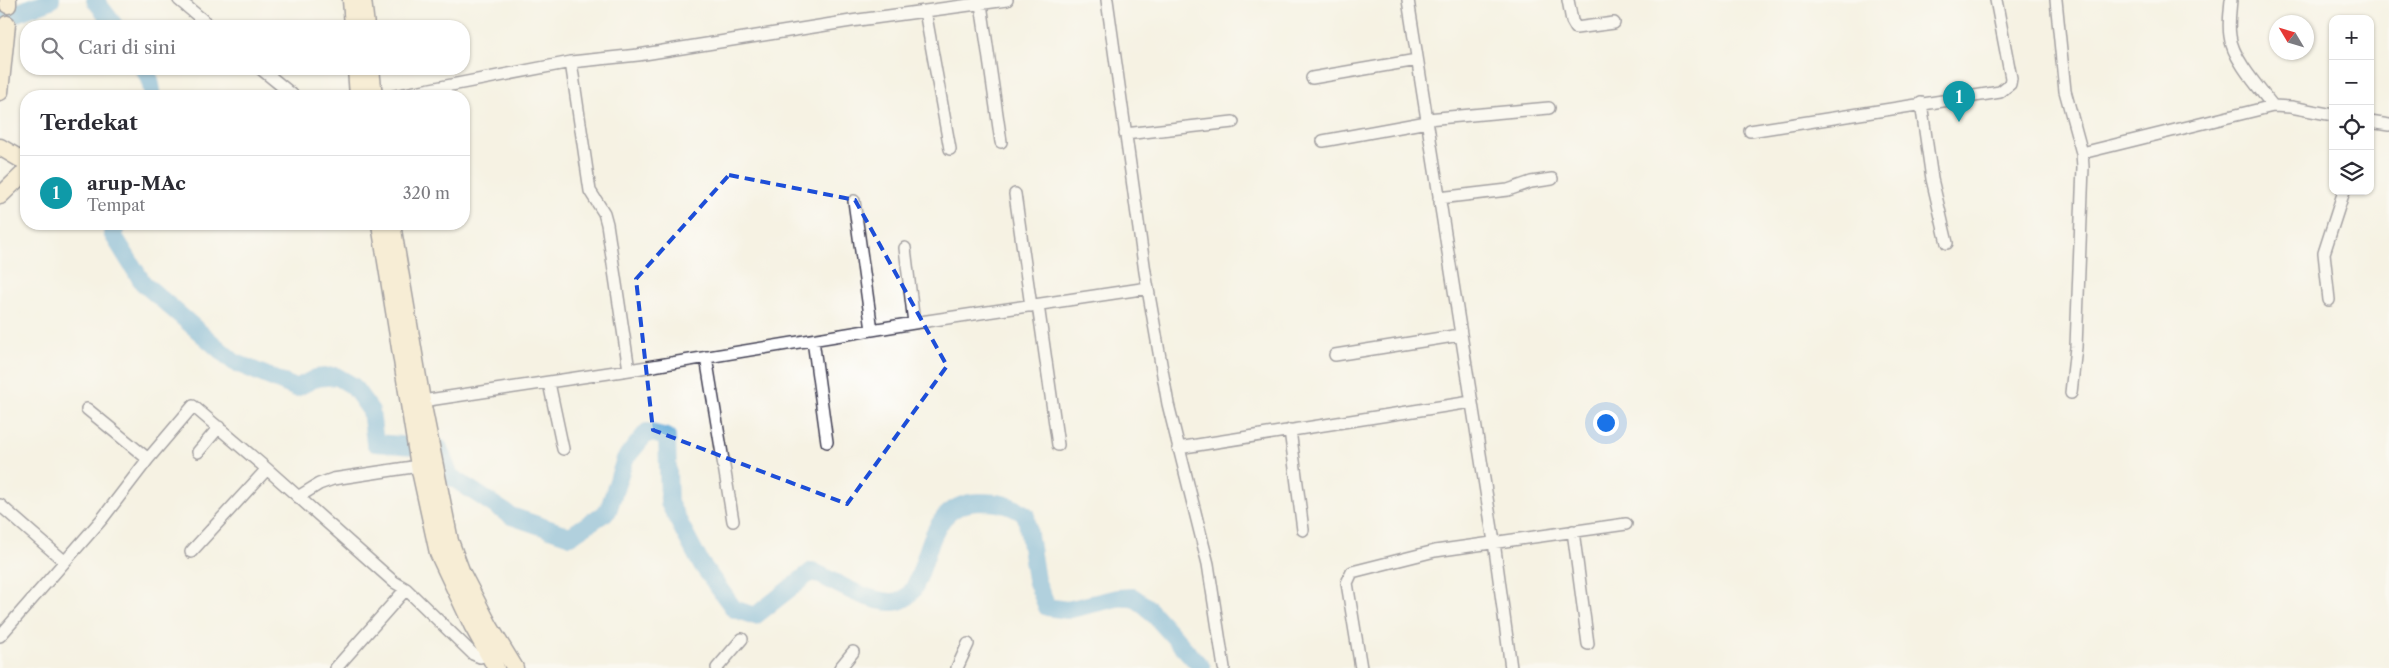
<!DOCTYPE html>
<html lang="id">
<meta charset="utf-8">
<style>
body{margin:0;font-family:"Libre Caslon Text",serif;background:#f7f7f7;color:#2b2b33}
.controls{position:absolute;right:15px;top:15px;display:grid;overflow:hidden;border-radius:10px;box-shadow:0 1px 4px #0004}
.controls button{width:45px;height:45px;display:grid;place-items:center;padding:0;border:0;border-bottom:1px solid #e1e1e2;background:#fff;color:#2b2b33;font:25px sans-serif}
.compass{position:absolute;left:2269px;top:15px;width:45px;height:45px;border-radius:50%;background:#fff;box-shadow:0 1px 4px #0004;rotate:308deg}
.you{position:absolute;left:1605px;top:422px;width:18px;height:18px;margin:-12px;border:4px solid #fff;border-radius:50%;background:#1a73e8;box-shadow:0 0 0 8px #1a73e833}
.badge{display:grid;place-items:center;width:32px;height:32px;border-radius:50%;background:#d1495b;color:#fff;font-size:16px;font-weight:700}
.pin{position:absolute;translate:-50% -41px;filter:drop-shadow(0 1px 2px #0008)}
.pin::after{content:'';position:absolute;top:26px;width:18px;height:15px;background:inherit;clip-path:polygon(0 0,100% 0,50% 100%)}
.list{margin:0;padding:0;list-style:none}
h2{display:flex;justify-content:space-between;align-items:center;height:65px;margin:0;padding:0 20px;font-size:21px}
h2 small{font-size:16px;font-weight:400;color:#7c7c81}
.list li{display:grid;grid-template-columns:32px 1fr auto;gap:15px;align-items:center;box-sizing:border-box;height:75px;padding:0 20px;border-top:1px solid #e1e1e2}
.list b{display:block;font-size:19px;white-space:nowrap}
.list p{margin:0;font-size:16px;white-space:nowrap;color:#7c7c81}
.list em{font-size:16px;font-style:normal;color:#7c7c81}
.icon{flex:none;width:28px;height:28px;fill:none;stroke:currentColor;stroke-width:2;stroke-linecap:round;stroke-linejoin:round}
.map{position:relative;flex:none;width:2389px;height:668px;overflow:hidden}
.search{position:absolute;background:#fff;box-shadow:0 1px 4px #0004;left:20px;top:20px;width:450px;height:55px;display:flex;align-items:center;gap:12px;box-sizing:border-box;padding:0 18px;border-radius:20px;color:#7c7c81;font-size:19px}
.panel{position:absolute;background:#fff;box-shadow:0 1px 4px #0004;left:20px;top:90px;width:450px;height:140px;border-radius:20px}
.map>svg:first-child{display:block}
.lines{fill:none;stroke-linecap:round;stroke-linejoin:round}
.river{stroke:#5da7d5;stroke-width:18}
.street-casing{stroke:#424154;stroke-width:14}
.secondary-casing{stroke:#424154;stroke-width:19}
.street{stroke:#fff;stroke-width:11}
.secondary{stroke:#f9e7c3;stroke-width:16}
.marked{fill:none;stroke:#1d4ed8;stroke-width:4;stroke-dasharray:10 6;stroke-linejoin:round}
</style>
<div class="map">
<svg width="2389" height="668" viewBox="0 0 2389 668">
<rect width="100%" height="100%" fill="#fff"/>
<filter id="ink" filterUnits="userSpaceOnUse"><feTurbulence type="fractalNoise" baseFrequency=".02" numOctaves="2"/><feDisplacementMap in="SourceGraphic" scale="10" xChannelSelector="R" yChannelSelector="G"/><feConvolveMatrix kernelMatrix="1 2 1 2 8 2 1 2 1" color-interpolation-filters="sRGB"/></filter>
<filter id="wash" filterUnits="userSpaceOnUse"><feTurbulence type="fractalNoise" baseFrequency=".0096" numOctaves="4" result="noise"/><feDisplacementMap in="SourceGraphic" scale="20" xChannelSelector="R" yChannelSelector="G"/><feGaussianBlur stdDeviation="1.12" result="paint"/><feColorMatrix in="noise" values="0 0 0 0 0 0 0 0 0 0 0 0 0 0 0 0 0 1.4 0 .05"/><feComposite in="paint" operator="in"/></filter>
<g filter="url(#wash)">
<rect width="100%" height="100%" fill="#f6f2e3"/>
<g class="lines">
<path class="river" d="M95,0L115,26
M0,14H14L51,0
M144,69L150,80L153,96
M119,224L112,233L143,283L234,362L296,388L316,378L336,376L353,386L371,411L375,443L439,448L450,476L511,516L570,536L608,511L625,459L647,432L667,437L669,503L700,562L734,609L755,616L812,571C836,582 864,601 891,602C936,603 912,504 979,502C999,502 1010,504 1026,515L1036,580L1047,607L1067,610L1117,598L1133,597L1147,607L1202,668"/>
</g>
</g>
<g filter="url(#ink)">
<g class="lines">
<defs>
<path id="street" d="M179,0L210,26
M1107,0L1145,272L1168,404L1208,564L1224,668
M1408,0L1494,542L1511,668
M1568,0L1572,21L1576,28L1614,23
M2056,0L2065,91L2082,153L2083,167L2076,347L2071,393
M2231,0C2230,12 2228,24 2230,36C2232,58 2259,88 2273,106
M981,4L1001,142
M925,11L950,149
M571,62L590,191L604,213L607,224L629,370
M261,69L294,96
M1312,78L1417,60
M394,96L571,62L638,55L851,21L1007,0
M1921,103L1932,179L1947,243
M1427,119L1549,108
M2370,122L2389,125
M1750,131L2000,92L2010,84L2011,78L1996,0
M1125,134L1233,122
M1323,141L1427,122
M2082,153L2273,106L2291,107L2333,115
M1015,194L1031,306
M1439,198L1508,190L1531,182L1552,179
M854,201L872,330
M905,248L914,323
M2329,300L2324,253L2344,191
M1038,305L1058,445
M813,340L827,442
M1335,355L1460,335
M706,357L733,521
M549,383L563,449
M422,401L629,370L914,323L1148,288
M87,409L148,459
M1290,430L1303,530
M1178,448L1471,402
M198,452L219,427
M298,497L319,484L333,479L419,466
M0,505L64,561
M1573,531L1588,644
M191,552L267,469
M0,636L102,519L148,459L193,406L267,469L394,582L406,589L473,654L480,657L487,655
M336,668L406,589
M717,668L742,639
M840,668L853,652
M957,668L968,644
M1361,668L1347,583L1352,572L1435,551L1626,524"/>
<path id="secondary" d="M351,0L353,26
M363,0L366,26
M8,5V0
M356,69L358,96
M371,69L374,96
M0,92L7,24
M0,147L22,160L26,165
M0,196L25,172L26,166
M380,224L419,466L438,553L472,625L496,668
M392,224L422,401L450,541L462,573L490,627L515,668"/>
</defs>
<use href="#street" class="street-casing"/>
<use href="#secondary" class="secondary-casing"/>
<use href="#street" class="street"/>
<use href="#secondary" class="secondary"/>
</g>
</g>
<path d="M0 0H2389V668H0ZM729,175L855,200L947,366L847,504L653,430L636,279Z" fill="#f6f2e3" fill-opacity=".55" fill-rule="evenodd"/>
<path class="marked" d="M729,175L855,200L947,366L847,504L653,430L636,279Z"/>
</svg>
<div class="controls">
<button>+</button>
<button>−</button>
<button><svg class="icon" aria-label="locate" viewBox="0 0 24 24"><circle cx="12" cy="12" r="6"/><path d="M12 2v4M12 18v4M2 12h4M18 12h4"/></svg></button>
<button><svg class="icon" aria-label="layers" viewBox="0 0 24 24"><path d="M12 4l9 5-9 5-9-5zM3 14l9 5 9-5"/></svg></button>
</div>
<svg class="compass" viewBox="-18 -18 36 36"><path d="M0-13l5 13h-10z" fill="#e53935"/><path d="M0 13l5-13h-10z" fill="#7c7c81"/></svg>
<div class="you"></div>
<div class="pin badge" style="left:1959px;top:122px;background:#0f9aa8">1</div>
<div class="search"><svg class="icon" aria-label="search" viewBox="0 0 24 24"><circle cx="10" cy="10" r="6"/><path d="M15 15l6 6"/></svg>Cari di sini</div>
<section class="panel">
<h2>Terdekat<small></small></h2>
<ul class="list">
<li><span class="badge" style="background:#0f9aa8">1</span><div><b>arup-MAc</b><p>Tempat</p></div><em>320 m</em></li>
</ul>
</section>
</div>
